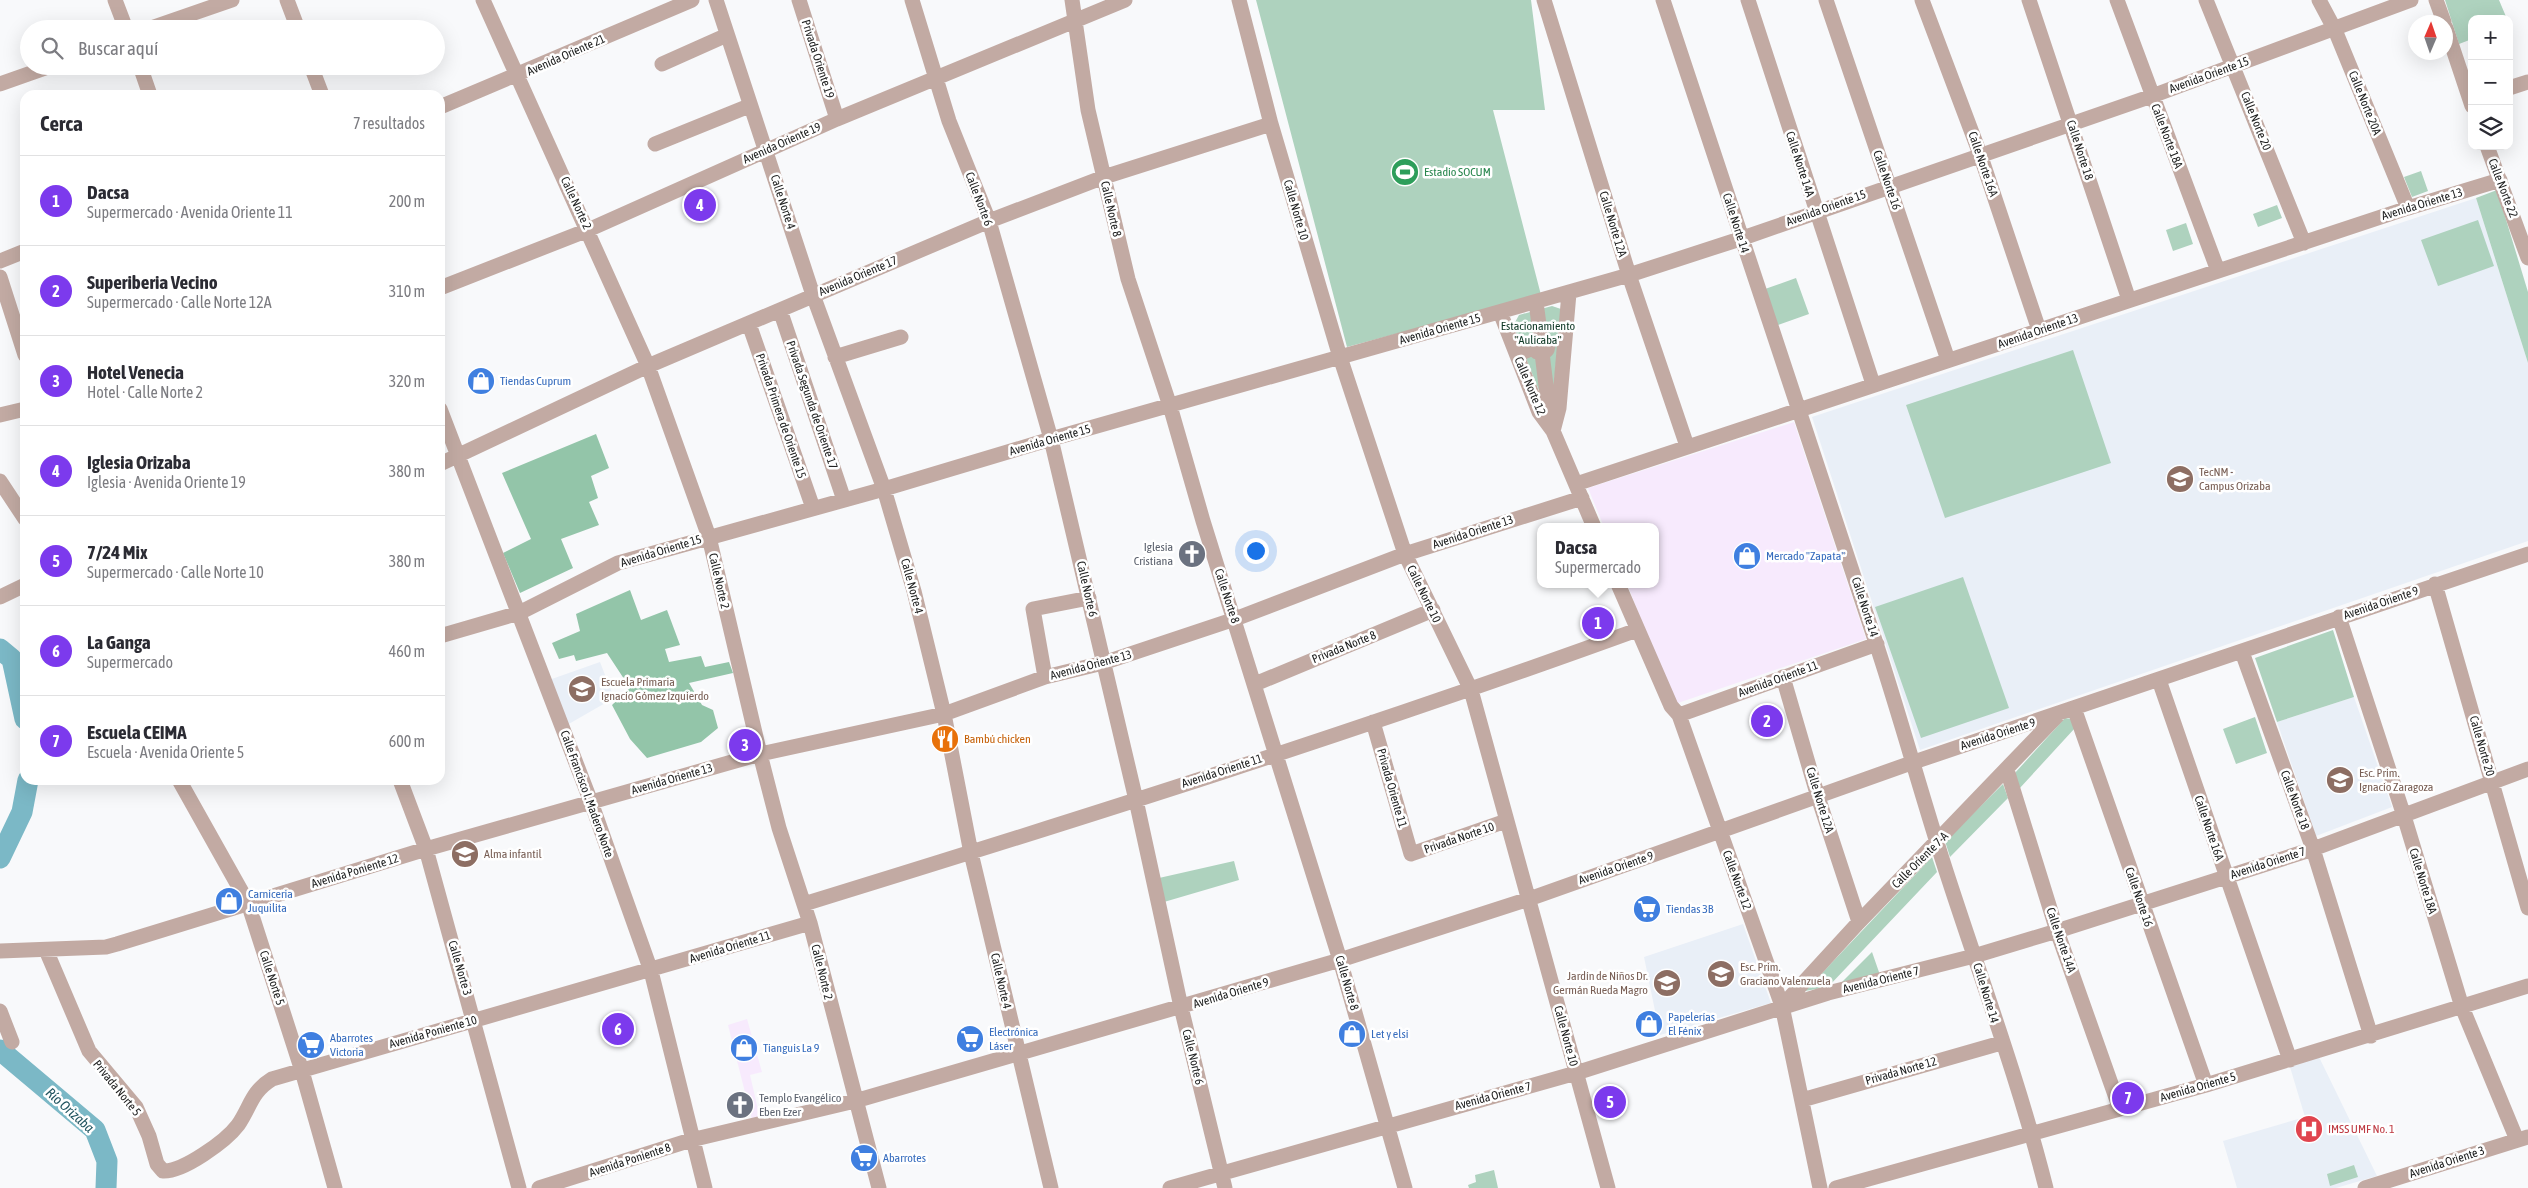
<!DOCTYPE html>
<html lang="es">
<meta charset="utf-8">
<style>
body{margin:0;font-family:"Asap Condensed",sans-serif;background:#f2f2f3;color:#2b2b33}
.controls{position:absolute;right:15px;top:15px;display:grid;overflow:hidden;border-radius:10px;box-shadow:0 5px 20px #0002}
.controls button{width:45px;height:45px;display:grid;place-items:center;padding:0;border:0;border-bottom:1px solid #e1e1e2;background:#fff;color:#2b2b33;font:25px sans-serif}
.compass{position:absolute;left:2408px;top:15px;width:45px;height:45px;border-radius:50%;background:#fff;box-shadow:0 5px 20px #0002;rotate:2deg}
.you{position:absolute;left:1255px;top:550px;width:18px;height:18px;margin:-12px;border:4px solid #fff;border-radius:50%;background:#1a73e8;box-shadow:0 0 0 8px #1a73e833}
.badge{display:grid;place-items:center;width:32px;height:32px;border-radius:50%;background:#7c3aed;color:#fff;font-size:16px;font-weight:700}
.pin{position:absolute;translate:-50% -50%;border:2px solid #fff;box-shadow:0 1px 5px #0006}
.popup{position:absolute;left:1537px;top:523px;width:122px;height:65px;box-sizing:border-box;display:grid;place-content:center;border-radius:10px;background:#fff;filter:drop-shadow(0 1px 4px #0005);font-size:16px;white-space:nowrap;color:#7c7c81}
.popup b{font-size:19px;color:#2b2b33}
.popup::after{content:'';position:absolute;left:50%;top:100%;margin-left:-10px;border:10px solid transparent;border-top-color:#fff}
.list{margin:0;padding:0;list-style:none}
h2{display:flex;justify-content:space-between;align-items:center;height:65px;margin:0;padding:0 20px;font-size:21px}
h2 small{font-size:16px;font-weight:400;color:#7c7c81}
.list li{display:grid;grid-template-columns:32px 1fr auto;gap:15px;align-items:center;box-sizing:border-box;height:90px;padding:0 20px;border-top:1px solid #e1e1e2}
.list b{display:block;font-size:19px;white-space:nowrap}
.list p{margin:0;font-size:16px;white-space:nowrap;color:#7c7c81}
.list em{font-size:16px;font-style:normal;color:#7c7c81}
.icon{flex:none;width:28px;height:28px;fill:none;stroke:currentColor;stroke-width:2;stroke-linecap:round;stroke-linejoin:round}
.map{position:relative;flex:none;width:2528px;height:1188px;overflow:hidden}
.search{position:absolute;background:#fff;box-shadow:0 5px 20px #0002;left:20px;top:20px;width:425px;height:55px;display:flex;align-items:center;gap:12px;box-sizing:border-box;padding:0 18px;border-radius:28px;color:#7c7c81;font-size:19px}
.panel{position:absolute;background:#fff;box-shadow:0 5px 20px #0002;left:20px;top:90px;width:425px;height:695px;border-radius:15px}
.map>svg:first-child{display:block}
.commercial{fill:#f7eafd}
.built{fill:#e9eff7}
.green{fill:#aed2be}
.forest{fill:#93c5a9}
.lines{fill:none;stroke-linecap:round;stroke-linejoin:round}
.river{stroke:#7bb8c6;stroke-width:21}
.minor{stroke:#c2aaa3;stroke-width:15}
.labels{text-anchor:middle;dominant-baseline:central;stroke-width:5;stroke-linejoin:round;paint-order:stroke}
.street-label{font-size:12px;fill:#212222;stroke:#fff}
.leisure-label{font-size:12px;fill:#27864d;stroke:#fff;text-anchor:start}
.park-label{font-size:12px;fill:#0c3623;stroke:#fff}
.shop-label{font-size:12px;fill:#366cbe;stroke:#fff;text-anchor:start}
.education-label{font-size:12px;fill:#785e54;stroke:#fff;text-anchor:start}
.worship-label{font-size:12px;fill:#5b616d;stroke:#fff;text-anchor:end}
.food-label{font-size:12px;fill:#c56008;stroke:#fff;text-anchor:start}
.health-label{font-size:12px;fill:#be3a42;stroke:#fff;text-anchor:start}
.water-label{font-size:14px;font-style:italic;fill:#235661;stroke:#fff}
</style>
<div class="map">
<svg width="2528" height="1188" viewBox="0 0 2528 1188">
<rect width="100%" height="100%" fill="#f8f9fb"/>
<path class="commercial" d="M1794,422L1866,639L1675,704L1627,584H1656V527H1604L1588,488Z
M747,1019L762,1072L750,1075L760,1118L752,1120L728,1025Z"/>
<path class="built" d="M2476,198L2528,363V541L1920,750L1812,417Z
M600,662L614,698L567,725L549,680Z
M2354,697L2392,807L2316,836L2277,722Z
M1743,924L1771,1003L1660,1035L1644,957Z
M2319,1057L2377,1176L2336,1188H2237L2223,1141L2305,1117L2290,1067Z"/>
<path class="green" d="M1256,0H1531L1545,110H1493L1541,295L1347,347Z
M2445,0H2499L2507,19H2472V39L2459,44Z
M2421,171L2428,191L2412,197L2404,177Z
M2497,190L2528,292V363L2476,198Z
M2277,205L2282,218L2258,227L2253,214Z
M2478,220L2494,266L2438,286L2421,240Z
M2186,223L2193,244L2173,251L2166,230Z
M1796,278L1809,314L1778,325L1765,289Z
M1552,306L1561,309L1553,396L1542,398L1513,326L1519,315Z
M2073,350L2111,463L1945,518L1906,405Z
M1963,577L2009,708L1921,738L1875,607Z
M2333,630L2354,697L2277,722L2255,658Z
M2255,717L2267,753L2236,764L2223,729Z
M2065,718L2072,719L2075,728L2019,789L2014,774Z
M2003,784L2008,798L1950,857L1945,841Z
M1932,857L1937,872L1828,987L1805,991Z
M1234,861L1239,880L1164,902L1159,878Z
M1872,952L1880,975L1837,987Z
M2354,1165L2358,1177L2330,1186L2327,1174Z
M1494,1170L1498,1188H1469L1468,1185L1476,1182L1475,1175Z"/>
<path class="forest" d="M596,434L609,468L591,476L598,498L589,502L599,525L561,539L573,568L520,593L503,553L531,539L502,473Z
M630,590L641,620L667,610L680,645L665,649L669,662L701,656L705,667L729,662L733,673L689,683L702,705L713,710L718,728L701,742L647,758L630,739L612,705L630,688L607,653L576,661L574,655L559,659L552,643L580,631L576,614Z"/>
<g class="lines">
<path class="river" d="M0,649L12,659L25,719
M0,858L22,812L28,780
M0,1050L95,1130L107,1161L106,1188"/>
<path class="minor" d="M115,0L126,29
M287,0L298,29
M483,0L648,366L709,537L760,754L779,828L810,923L879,1188
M716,0L813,295L884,489L914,591L944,714L971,853L1051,1188
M799,0L837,119
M912,0L949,121L989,221L1051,439L1136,800L1181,1007L1225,1188
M1072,0L1088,110L1128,279L1170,406L1203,521L1340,960L1405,1188
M1239,0L1271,124L1340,357L1405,554L1471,690L1608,1188
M1544,0L1629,275L1687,446
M1663,0C1732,213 1805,424 1874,637C1900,715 1921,794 1946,871C1980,976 2019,1081 2046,1188
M1748,0L1873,384
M1826,0L1948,360
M1922,0L1980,154L2039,330
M2029,0L2129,300
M2117,0L2218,271
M2206,0L2304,243
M2319,0L2335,30L2408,208
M2436,0L2444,22
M2446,28L2472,106
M148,29L232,0
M662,64L727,35
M140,66L150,95
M311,66L322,95
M0,84L51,66
M2509,88L2528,82
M440,107L692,0
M655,144L749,106
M2487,146L2528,258
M0,261L25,251
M0,277L25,355
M440,288L588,230L837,119L1125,0
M1536,302L1541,340
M780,310L844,500
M1500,312L1539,412L1553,431L1594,527
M749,324L813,508
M1542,353L1549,410
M1517,355L1535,347L1536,343L1541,340L1545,341L1548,346L1547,350L1542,353L1537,352L1535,347
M835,357L901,337
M440,409L591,802L651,971L705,1188
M0,415L25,409
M1553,431L1559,408L1569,293
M440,464L648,366L989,221L1104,177L1271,124
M0,481L25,519
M1576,484L2408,208L2500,180
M1618,584L1671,706L1679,715L1782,1006L1820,1188
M2435,584L2528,908
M0,597L25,585
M2339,617L2404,816L2462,1007L2517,1140
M440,636L519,613L618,563L884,489L1051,439L1629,275L1740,239L2152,96L2411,0
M2242,652L2313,849L2371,1036
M1045,677L1033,609L1089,598
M1783,677L1818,797L1859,922
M2159,680L2290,1060
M1255,684L1433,610
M2074,708L2206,1085
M1679,715L1877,644
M1373,722L1411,854L1506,821
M2007,770L2057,931L2120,1109
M179,780L248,903L302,1071L335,1188
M400,780L426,849L519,1188
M804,904C1083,818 1362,730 1637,630
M46,950L89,1051L136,1107L149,1136L157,1164L163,1171C183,1172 226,1141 238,1125C251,1106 251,1092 272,1079L810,923
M0,951L106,947L117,944L426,849L760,754L944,714L1045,677L1103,663L1235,619L1405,554L1582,498
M1782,1006L1859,922L2058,715
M0,1011L12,1042
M1802,1100L2001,1043
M539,1188L691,1140L855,1101L1340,960L1529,899L1914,762L2528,554
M1170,1188L1576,1073L1828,993L1974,956L2057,931L2313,849L2528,769
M1836,1188L2206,1085L2528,986
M2365,1188L2528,1137"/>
</g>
<defs>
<symbol id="stadium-disc" viewBox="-11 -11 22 22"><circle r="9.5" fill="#2e9e5b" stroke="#fff"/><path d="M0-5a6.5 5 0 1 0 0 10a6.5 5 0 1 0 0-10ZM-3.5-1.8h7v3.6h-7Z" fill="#fff"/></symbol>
<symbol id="shop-disc" viewBox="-11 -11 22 22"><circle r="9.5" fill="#3f7fe0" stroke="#fff"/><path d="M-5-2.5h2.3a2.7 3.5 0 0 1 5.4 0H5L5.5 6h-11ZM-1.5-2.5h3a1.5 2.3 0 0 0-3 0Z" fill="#fff"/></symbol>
<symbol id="university-disc" viewBox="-11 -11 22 22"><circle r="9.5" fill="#8d6e63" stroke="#fff"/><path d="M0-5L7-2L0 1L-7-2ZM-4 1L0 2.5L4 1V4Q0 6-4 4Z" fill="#fff"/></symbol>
<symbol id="church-disc" viewBox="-11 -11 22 22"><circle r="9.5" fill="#6b7280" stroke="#fff"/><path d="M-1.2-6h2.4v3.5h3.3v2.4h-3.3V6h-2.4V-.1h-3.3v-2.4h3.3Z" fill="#fff"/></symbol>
<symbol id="school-disc" viewBox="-11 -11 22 22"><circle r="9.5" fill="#8d6e63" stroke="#fff"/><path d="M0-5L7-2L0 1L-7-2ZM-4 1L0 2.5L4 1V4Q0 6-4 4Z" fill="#fff"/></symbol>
<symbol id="restaurant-disc" viewBox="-11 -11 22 22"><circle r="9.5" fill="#e8710a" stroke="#fff"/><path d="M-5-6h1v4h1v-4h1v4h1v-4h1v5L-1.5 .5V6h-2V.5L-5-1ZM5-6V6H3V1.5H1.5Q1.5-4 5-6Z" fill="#fff"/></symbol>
<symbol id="supermarket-disc" viewBox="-11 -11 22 22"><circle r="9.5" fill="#3f7fe0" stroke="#fff"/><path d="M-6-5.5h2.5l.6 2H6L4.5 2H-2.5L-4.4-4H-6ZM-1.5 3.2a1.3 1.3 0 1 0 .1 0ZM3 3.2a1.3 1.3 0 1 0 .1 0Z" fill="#fff"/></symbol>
<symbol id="hospital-disc" viewBox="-11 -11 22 22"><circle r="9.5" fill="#e0444e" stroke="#fff"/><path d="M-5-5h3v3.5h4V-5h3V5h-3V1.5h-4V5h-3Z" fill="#fff"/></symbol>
</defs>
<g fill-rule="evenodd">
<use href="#stadium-disc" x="1389" y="156" width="32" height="32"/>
<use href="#shop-disc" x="465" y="365" width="32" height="32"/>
<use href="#university-disc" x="2164" y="463" width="32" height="32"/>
<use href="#church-disc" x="1176" y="538" width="32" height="32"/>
<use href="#shop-disc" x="1731" y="540" width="32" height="32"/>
<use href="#school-disc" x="566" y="673" width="32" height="32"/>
<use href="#restaurant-disc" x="929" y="723" width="32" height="32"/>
<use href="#school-disc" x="2324" y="764" width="32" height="32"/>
<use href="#school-disc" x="449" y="838" width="32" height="32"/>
<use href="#shop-disc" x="213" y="885" width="32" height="32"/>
<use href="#supermarket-disc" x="1631" y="893" width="32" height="32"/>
<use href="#school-disc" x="1705" y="958" width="32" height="32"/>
<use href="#school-disc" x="1651" y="967" width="32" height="32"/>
<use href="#shop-disc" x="1633" y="1008" width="32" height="32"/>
<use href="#shop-disc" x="1336" y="1018" width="32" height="32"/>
<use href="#supermarket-disc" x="954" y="1023" width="32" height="32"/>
<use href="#supermarket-disc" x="295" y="1029" width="32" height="32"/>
<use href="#shop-disc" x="728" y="1032" width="32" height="32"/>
<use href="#church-disc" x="724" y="1089" width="32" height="32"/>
<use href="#hospital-disc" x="2293" y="1113" width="32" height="32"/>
<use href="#supermarket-disc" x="848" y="1142" width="32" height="32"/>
</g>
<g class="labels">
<g class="street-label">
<text transform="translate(566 55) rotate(-24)">Avenida Oriente 21</text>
<text transform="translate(818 59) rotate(72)">Privada Oriente 19</text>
<text transform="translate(2209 75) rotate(-20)">Avenida Oriente 15</text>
<text transform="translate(2365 103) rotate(68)">Calle Norte 20A</text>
<text transform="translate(2256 121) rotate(68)">Calle Norte 20</text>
<text transform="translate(2167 136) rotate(69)">Calle Norte 18A</text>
<text transform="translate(782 143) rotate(-24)">Avenida Oriente 19</text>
<text transform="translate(2080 150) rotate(72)">Calle Norte 18</text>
<text transform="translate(1800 164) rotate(72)">Calle Norte 14A</text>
<text transform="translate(1983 164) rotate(71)">Calle Norte 16A</text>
<text transform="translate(1887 180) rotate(71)">Calle Norte 16</text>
<text transform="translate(2503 188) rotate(69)">Calle Norte 22</text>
<text transform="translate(979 199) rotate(69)">Calle Norte 6</text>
<text transform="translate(783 202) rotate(72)">Calle Norte 4</text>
<text transform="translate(576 203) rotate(65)">Calle Norte 2</text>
<text transform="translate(2422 204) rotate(-17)">Avenida Oriente 13</text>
<text transform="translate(1826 208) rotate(-20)">Avenida Oriente 15</text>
<text transform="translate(1111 209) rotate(77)">Calle Norte 8</text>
<text transform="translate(1296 210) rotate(74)">Calle Norte 10</text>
<text transform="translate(1736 223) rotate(72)">Calle Norte 14</text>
<text transform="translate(1613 224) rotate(73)">Calle Norte 12A</text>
<text transform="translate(858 276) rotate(-23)">Avenida Oriente 17</text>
<text transform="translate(1440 329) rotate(-16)">Avenida Oriente 15</text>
<text transform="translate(2038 331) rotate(-19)">Avenida Oriente 13</text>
<text transform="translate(1530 386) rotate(67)">Calle Norte 12</text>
<text transform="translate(812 405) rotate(71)">Privada Segunda de Oriente 17</text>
<text transform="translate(781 416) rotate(71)">Privada Primera de Oriente 15</text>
<text transform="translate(1050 440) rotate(-16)">Avenida Oriente 15</text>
<text transform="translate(1473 532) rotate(-18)">Avenida Oriente 13</text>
<text transform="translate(661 551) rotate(-17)">Avenida Oriente 15</text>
<text transform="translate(719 581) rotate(77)">Calle Norte 2</text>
<text transform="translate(912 586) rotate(75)">Calle Norte 4</text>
<text transform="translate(1087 589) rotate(77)">Calle Norte 6</text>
<text transform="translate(1424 594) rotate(64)">Calle Norte 10</text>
<text transform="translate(1227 596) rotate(72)">Calle Norte 8</text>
<text transform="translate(2381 603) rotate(-19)">Avenida Oriente 9</text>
<text transform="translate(1865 607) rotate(72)">Calle Norte 14</text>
<text transform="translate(1344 647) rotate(-22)">Privada Norte 8</text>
<text transform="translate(1091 665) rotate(-15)">Avenida Oriente 13</text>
<text transform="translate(1778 679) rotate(-20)">Avenida Oriente 11</text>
<text transform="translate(1998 734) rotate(-18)">Avenida Oriente 9</text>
<text transform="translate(2482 746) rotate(74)">Calle Norte 20</text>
<text transform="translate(1222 771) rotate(-18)">Avenida Oriente 11</text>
<text transform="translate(672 779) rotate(-16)">Avenida Oriente 13</text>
<text transform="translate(1392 788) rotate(74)">Privada Oriente 11</text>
<text transform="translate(587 794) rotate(70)">Calle Francisco I. Madero Norte</text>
<text transform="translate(1820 800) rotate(73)">Calle Norte 12A</text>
<text transform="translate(2295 800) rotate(70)">Calle Norte 18</text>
<text transform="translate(2209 828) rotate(71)">Calle Norte 16A</text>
<text transform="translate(1459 838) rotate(-19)">Privada Norte 10</text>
<text transform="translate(1920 860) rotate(-45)">Calle Oriente 7-A</text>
<text transform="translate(2268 863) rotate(-18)">Avenida Oriente 7</text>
<text transform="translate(1616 868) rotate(-19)">Avenida Oriente 9</text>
<text transform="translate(355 871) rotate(-17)">Avenida Poniente 12</text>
<text transform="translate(1737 880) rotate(70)">Calle Norte 12</text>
<text transform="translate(2423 881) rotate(73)">Calle Norte 18A</text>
<text transform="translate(2139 897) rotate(71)">Calle Norte 16</text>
<text transform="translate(2061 940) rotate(71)">Calle Norte 14A</text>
<text transform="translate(730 947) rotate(-17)">Avenida Oriente 11</text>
<text transform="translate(460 968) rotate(74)">Calle Norte 3</text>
<text transform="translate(822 972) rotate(76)">Calle Norte 2</text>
<text transform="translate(272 978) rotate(72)">Calle Norte 5</text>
<text transform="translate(1881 980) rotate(-14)">Avenida Oriente 7</text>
<text transform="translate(1001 981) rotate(77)">Calle Norte 4</text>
<text transform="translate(1347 983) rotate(74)">Calle Norte 8</text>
<text transform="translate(1231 993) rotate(-17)">Avenida Oriente 9</text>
<text transform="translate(1986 993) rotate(73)">Calle Norte 14</text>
<text transform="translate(433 1032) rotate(-16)">Avenida Poniente 10</text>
<text transform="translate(1566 1036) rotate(75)">Calle Norte 10</text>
<text transform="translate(1193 1057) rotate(76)">Calle Norte 6</text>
<text transform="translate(1901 1071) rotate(-16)">Privada Norte 12</text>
<text transform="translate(2198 1087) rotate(-16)">Avenida Oriente 5</text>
<text transform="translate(117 1088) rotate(51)">Privada Norte 5</text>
<text transform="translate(1493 1096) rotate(-15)">Avenida Oriente 7</text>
<text transform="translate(630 1160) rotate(-18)">Avenida Poniente 8</text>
<text transform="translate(2447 1162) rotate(-18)">Avenida Oriente 3</text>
</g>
<g class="leisure-label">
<text x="1424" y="172">Estadio SOCUM</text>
</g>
<g class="park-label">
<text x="1538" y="326">Estacionamiento<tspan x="1538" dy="14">"Aulicaba"</tspan></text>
</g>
<g class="shop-label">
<text x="500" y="381">Tiendas Cuprum</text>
<text x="1766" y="556">Mercado "Zapata"</text>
<text x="248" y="894">Carniceria<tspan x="248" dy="14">Juquilita</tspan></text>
<text x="1666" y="909">Tiendas 3B</text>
<text x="1668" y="1017">Papelerías<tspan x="1668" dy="14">El Fénix</tspan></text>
<text x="989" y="1032">Electrónica<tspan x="989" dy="14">Láser</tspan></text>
<text x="1371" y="1034">Let y elsi</text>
<text x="330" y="1038">Abarrotes<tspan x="330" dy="14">Victoria</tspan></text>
<text x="763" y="1048">Tianguis La 9</text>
<text x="883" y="1158">Abarrotes</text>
</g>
<g class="education-label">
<text x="2199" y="472">TecNM -<tspan x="2199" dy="14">Campus Orizaba</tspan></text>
<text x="601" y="682">Escuela Primaria<tspan x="601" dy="14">Ignacio Gómez Izquierdo</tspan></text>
<text x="2359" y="773">Esc. Prim.<tspan x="2359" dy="14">Ignacio Zaragoza</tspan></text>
<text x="484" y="854">Alma infantil</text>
<text x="1740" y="967">Esc. Prim.<tspan x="1740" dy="14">Graciano Valenzuela</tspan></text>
<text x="1648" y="976" text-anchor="end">Jardín de Niños Dr.<tspan x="1648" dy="14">Germán Rueda Magro</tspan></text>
</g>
<g class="worship-label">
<text x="1173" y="547">Iglesia<tspan x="1173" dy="14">Cristiana</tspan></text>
<text x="759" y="1098" text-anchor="start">Templo Evangélico<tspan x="759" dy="14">Eben Ezer</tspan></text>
</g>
<g class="food-label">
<text x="964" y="739">Bambú chicken</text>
</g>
<g class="health-label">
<text x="2328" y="1129">IMSS UMF No. 1</text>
</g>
<g class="water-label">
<text transform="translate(70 1110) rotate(42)">Río Orizaba</text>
</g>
</g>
</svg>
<div class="controls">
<button>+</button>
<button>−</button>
<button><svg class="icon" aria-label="layers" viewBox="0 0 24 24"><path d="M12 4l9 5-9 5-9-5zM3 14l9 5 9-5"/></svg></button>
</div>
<svg class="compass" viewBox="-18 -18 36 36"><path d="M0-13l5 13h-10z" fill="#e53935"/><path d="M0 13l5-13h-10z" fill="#7c7c81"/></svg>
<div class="you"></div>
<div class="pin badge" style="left:1598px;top:623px">1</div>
<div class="popup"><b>Dacsa</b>Supermercado</div>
<div class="pin badge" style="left:1767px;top:721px">2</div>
<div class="pin badge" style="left:745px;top:745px">3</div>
<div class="pin badge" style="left:700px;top:205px">4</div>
<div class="pin badge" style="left:1610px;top:1102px">5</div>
<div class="pin badge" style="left:618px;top:1029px">6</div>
<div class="pin badge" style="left:2128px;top:1098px">7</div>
<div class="search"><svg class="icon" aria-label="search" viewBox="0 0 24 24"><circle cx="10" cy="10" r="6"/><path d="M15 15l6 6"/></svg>Buscar aquí</div>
<section class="panel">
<h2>Cerca<small>7 resultados</small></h2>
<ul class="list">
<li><span class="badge">1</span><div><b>Dacsa</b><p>Supermercado · Avenida Oriente 11</p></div><em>200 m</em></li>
<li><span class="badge">2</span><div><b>Superiberia Vecino</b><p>Supermercado · Calle Norte 12A</p></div><em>310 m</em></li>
<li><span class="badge">3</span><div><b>Hotel Venecia</b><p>Hotel · Calle Norte 2</p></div><em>320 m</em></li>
<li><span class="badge">4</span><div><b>Iglesia Orizaba</b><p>Iglesia · Avenida Oriente 19</p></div><em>380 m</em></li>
<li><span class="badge">5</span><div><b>7/24 Mix</b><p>Supermercado · Calle Norte 10</p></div><em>380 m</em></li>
<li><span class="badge">6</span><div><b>La Ganga</b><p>Supermercado</p></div><em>460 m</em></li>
<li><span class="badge">7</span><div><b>Escuela CEIMA</b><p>Escuela · Avenida Oriente 5</p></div><em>600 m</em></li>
</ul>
</section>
</div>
